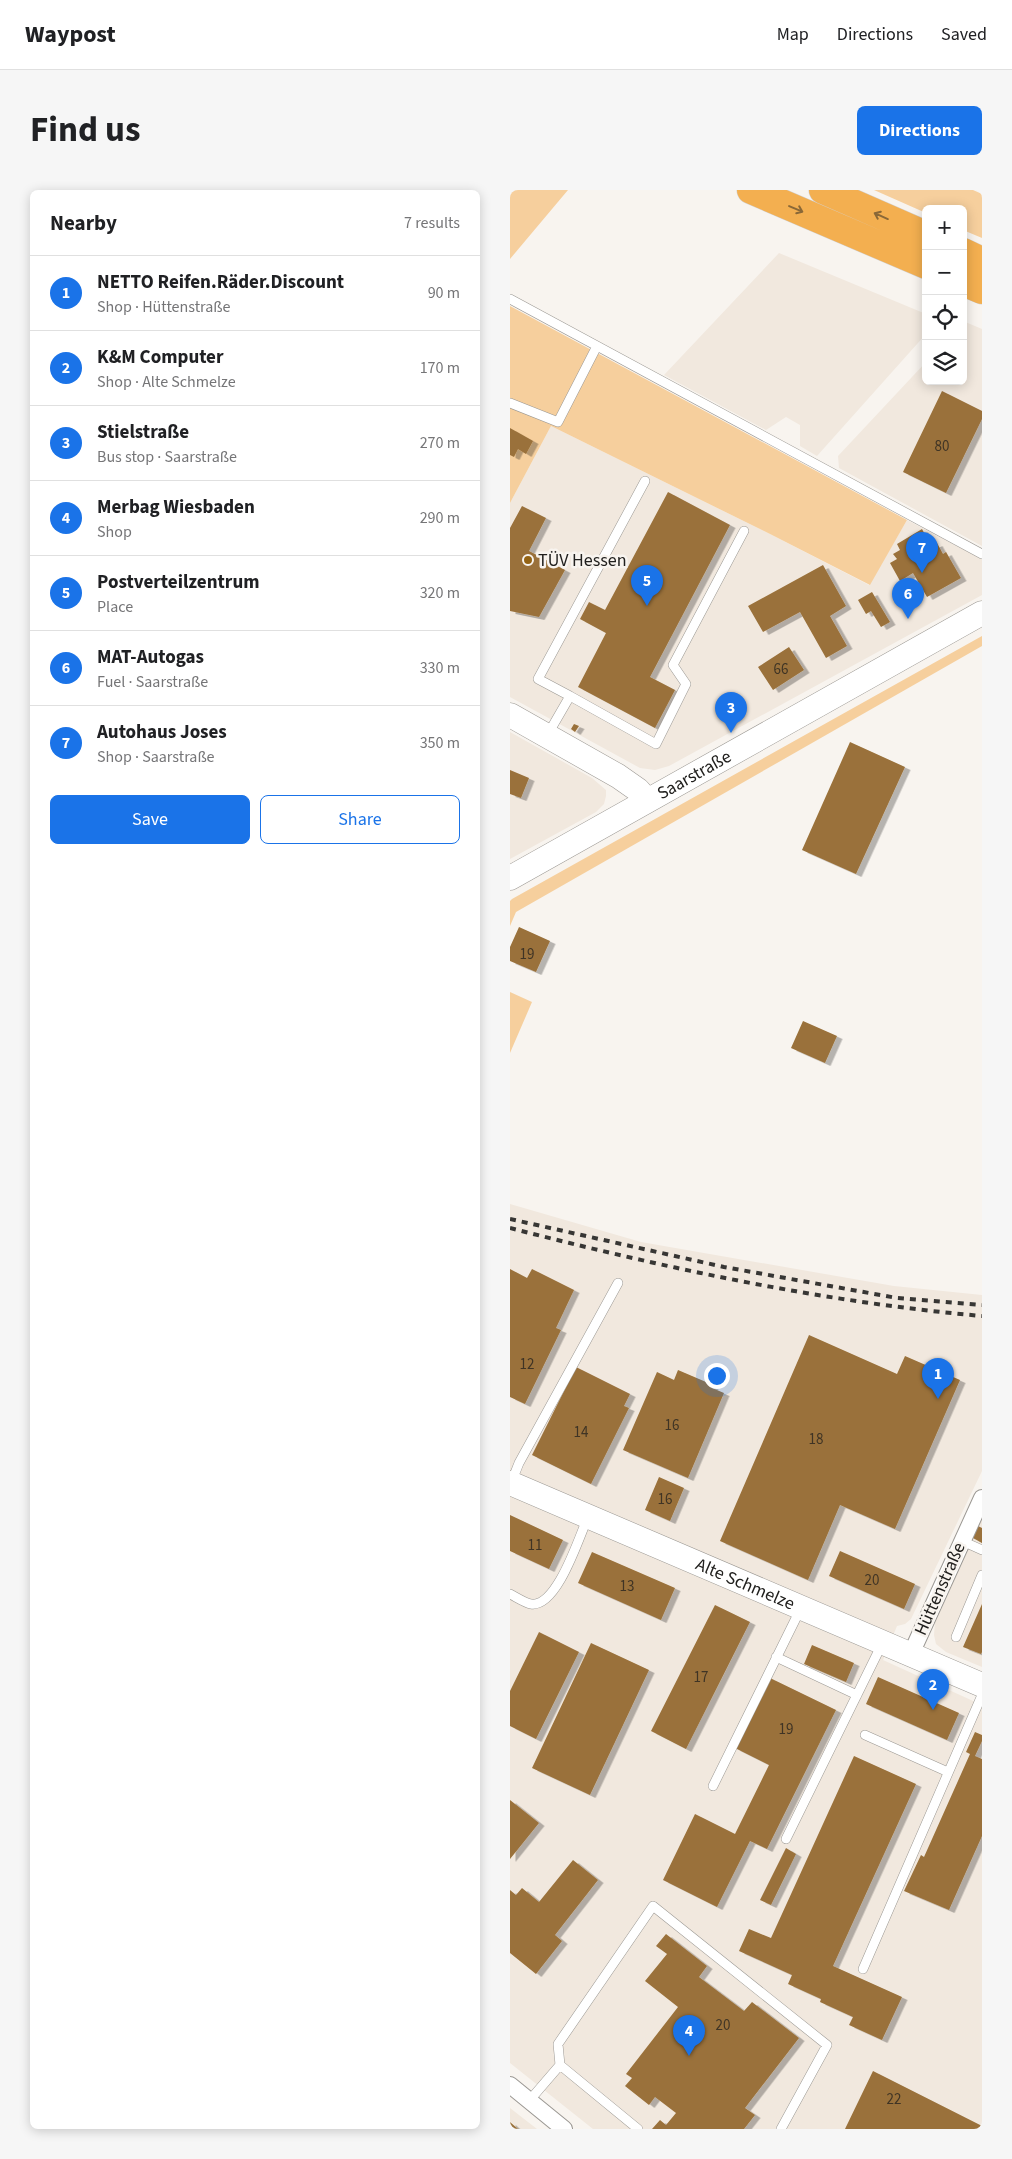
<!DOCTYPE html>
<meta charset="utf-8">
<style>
body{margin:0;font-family:"Source Sans 3",sans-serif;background:#f6f6f6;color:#202124}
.controls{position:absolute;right:15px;top:15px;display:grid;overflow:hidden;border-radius:8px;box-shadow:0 2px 12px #0003}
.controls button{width:45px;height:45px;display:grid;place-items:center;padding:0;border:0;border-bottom:1px solid #e0e0e0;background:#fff;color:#202124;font:25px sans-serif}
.you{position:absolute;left:206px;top:1185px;width:18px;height:18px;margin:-12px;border:4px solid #fff;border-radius:50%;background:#1a73e8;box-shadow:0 0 0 8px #1a73e833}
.badge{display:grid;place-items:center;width:32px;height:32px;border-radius:50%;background:#1a73e8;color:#fff;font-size:16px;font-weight:700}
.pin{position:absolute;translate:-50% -41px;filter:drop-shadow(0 1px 2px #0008)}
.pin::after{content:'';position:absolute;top:26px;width:18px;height:15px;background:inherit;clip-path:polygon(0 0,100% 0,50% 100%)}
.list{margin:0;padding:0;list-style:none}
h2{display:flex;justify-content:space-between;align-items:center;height:65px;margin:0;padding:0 20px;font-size:21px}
h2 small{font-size:16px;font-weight:400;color:#757577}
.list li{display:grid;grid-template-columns:32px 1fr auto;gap:15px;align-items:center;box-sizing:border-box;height:75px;padding:0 20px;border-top:1px solid #e0e0e0}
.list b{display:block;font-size:19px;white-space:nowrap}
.list p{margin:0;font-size:16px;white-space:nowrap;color:#757577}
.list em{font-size:16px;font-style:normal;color:#757577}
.actions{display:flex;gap:10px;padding:15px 20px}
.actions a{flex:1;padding:11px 0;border:1px solid #1a73e8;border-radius:8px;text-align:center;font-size:18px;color:#1a73e8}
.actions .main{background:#1a73e8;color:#fff}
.icon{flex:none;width:28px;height:28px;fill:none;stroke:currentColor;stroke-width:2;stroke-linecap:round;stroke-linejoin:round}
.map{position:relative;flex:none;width:472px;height:1939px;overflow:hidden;border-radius:8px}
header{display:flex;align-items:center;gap:30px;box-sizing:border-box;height:70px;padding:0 25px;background:#fff;border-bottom:1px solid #e0e0e0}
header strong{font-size:24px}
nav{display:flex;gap:28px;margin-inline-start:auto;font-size:18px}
.intro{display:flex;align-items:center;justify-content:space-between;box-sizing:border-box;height:120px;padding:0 30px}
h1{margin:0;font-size:35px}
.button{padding:12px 22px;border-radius:8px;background:#1a73e8;color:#fff;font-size:18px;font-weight:700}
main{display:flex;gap:30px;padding:0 30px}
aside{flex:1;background:#fff;border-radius:8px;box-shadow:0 2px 12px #0003}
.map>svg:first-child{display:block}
.built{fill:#f1e8de}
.green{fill:#f6cf9d}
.building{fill:#9a713a;filter:url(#shadow)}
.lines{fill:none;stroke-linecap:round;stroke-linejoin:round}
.lane-casing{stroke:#9b9893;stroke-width:10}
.street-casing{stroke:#9b9893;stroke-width:18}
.secondary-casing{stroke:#9b9893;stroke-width:25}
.highway-casing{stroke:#d3d2d2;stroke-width:29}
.lane{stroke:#fff;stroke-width:9}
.street{stroke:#fff;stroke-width:16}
.secondary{stroke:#fff;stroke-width:24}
.highway{stroke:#f3af50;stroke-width:28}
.rail{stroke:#373634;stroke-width:4;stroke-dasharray:6 6;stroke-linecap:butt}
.oneway{stroke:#8a6837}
.poi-dot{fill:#946314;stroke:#f8f4ef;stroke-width:2}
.labels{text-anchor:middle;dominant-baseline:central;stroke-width:5;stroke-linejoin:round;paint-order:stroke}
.number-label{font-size:15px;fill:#3f3425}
.poi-label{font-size:18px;fill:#21201e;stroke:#f8f4ef;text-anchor:start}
.street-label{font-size:18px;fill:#21201e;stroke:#f8f4ef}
</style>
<header>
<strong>Waypost</strong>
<nav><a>Map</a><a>Directions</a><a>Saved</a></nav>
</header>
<div class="intro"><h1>Find us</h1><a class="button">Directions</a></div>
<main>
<aside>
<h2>Nearby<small>7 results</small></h2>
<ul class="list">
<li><span class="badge">1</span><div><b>NETTO Reifen.Räder.Discount</b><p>Shop · Hüttenstraße</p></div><em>90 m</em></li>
<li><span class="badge">2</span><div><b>K&amp;M Computer</b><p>Shop · Alte Schmelze</p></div><em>170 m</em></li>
<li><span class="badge">3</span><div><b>Stielstraße</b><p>Bus stop · Saarstraße</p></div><em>270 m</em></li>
<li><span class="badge">4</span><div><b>Merbag Wiesbaden</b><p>Shop</p></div><em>290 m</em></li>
<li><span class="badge">5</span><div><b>Postverteilzentrum</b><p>Place</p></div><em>320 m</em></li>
<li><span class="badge">6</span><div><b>MAT-Autogas</b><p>Fuel · Saarstraße</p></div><em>330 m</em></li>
<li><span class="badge">7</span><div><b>Autohaus Joses</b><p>Shop · Saarstraße</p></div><em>350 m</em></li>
</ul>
<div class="actions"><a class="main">Save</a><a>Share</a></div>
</aside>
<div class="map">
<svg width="472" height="1939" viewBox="0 0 472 1939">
<defs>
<filter id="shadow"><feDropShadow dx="5.5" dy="3" stdDeviation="0" flood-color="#0004"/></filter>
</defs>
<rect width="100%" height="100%" fill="#f8f4ef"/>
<path class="built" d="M269,63L416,124V144L307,266L290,256V235L276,227L256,240L154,185Z
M453,131L472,139V356L329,278L328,266L416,172V191H453Z
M41,236L262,345L359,395L397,330L472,369V405L159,576L145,580L130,578L0,507V313Z
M0,542L82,588L96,600V606L94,614L86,622L0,669Z
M0,1014L131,1052L384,1096L472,1105V1281L401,1429L395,1434L387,1436L373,1470L472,1515V1939H83L0,1873Z
M472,1325V1477L436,1462L426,1454L424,1445L425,1432Z
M0,1918L27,1939H0Z"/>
<path class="green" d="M0,0H58L0,69Z
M364,0H463L472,4V48L453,40V19H416V23Z
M0,116L397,330L360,395L262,345L41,236L0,313Z
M472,446V456L6,722L0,736V711L2,709Z
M0,802L22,812L0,863Z"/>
<path class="building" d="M432,201L472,221V229L436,303L393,282Z
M0,238L23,251L16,264L8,259L4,267L0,265Z
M158,302L220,335L140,487L165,500L145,538L68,497L96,443L70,429L79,412L95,420Z
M12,316L36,328L19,361L55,380L29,427L0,421V338Z
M412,339L421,356L427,353L433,364L436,362L451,388L417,407L403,383L390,391L380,373L387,369L383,364L390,360L387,354Z
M313,375L336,416L320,426L337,456L316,468L290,422L253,442L238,416Z
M362,402L380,432L371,437L361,421L356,424L348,410Z
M279,457L294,480L263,500L248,477Z
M64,534L69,536L65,542L61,539Z
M340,552L395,577L346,684L292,660Z
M0,580L19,588L11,608L0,604Z
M9,737L40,751L26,782L0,771V757Z
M293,831L327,846L315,873L281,858Z
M0,1079L17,1088L22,1079L64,1100L46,1138L51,1140L15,1214L0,1207Z
M299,1145L387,1184L395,1166L450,1190L385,1339L330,1315L298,1390L210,1351Z
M66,1177L120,1204L114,1216L119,1218L81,1294L22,1265Z
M168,1180L203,1195L202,1198L214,1203L178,1288L113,1260L147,1182L164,1190Z
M149,1287L174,1298L160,1331L135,1320Z
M0,1325L53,1350L39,1379L0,1361Z
M468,1336L472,1338V1353L463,1348Z
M330,1361L405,1394L394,1419L319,1386Z
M82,1362L165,1398L151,1430L68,1393Z
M472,1414V1462L471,1464L453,1457Z
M205,1415L240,1432L176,1559L141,1541Z
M29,1442L69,1462L26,1549L0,1536V1501Z
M81,1453L139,1480L80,1605L22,1578Z
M302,1455L344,1473L336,1492L294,1474Z
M368,1487L449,1523L437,1550L356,1514Z
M260,1488L326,1520L257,1659L240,1651L207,1717L153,1690L185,1624L225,1644L259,1575L225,1558Z
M465,1542L472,1545V1551L465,1566L472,1569V1646L439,1720L394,1701L411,1665L414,1667L460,1564L456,1562Z
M344,1566L406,1594L323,1776L392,1807L372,1850L339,1835L343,1827L310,1812L311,1809L278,1794L282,1785L229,1761L239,1739L261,1748Z
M0,1610L29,1633L0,1669Z
M276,1658L286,1664L261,1715L250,1710Z
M63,1670L88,1690L45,1745L52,1751L26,1784L0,1763V1700L6,1705L12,1698L29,1712Z
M156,1744L197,1776L189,1787L234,1821L242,1812L289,1848L235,1918L245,1925L234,1939H142L150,1930L156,1935L166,1923L145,1907L139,1915L115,1896L122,1888L116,1884L168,1817L135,1791L157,1764L146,1756Z
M363,1881L472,1936V1939H335Z
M0,1932L8,1939H0Z"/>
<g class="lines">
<defs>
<path id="lane" d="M0,109L472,364
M0,213L48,232L87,156
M60,506L146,554L176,494L163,475L234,341
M38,544L60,506L28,489L135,291
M1,1293L9,1273L108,1093
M452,1351L472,1360
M0,1404C6,1407 15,1413 21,1414C47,1418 69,1347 78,1327
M446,1447L472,1385
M266,1467L347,1505
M355,1545L438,1582
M203,1596L291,1418
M276,1649L372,1454
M353,1779L472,1505
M50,1875L128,1939
M19,1911L50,1875L48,1854L143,1716L317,1855L271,1939"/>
<path id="street" d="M401,1464L472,1308
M0,1895L54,1939"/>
<g id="secondary">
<path d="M0,525L108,586L128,600L137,610"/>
<path id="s1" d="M0,688L472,423"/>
<path id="s2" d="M0,1293L472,1495"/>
</g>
<path id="highway" d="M241,0L416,75
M313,0L416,45
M453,62L472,71
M453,92L472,100"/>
</defs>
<use href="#lane" class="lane-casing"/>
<use href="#street" class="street-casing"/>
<use href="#secondary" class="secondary-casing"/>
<use href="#highway" class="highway-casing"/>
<use href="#lane" class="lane"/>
<use href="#street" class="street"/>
<use href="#secondary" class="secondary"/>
<use href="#highway" class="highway"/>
<path class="rail" d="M0,1029L214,1077L387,1108L472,1115
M0,1038C155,1078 312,1112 472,1126"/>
</g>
<defs><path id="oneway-shaft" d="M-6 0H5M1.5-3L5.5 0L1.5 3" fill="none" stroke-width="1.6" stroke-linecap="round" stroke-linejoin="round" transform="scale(1.25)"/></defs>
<g class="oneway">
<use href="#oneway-shaft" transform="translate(286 19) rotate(23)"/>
<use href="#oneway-shaft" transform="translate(371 26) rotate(-156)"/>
</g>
<circle class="poi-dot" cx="18" cy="370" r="5"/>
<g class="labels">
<g class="number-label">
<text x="432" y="256">80</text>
<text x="271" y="479">66</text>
<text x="17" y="764">19</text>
<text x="17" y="1174">12</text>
<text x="162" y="1235">16</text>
<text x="71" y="1242">14</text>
<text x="306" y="1249">18</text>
<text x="155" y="1309">16</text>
<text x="25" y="1355">11</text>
<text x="362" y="1390">20</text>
<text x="117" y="1396">13</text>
<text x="191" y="1487">17</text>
<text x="276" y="1539">19</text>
<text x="213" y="1835">20</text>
<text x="384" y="1909">22</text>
</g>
<g class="poi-label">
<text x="28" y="370">TÜV Hessen</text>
</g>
<g class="street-label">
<text stroke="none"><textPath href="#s1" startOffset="211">Saarstraße</textPath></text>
<text stroke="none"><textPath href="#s2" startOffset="256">Alte Schmelze</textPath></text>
<text transform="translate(430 1399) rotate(-66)">Hüttenstraße</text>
</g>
</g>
</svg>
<div class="controls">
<button>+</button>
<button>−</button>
<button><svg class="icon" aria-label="locate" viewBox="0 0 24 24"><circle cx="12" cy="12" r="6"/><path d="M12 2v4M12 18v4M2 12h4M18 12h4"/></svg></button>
<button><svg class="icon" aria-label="layers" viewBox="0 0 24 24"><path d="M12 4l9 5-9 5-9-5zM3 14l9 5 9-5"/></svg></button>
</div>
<div class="you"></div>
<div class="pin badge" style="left:428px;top:1209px">1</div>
<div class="pin badge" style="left:423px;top:1520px">2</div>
<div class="pin badge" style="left:221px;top:543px">3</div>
<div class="pin badge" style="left:179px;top:1866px">4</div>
<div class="pin badge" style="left:137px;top:416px">5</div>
<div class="pin badge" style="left:398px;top:429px">6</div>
<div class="pin badge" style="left:412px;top:383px">7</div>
</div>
</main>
